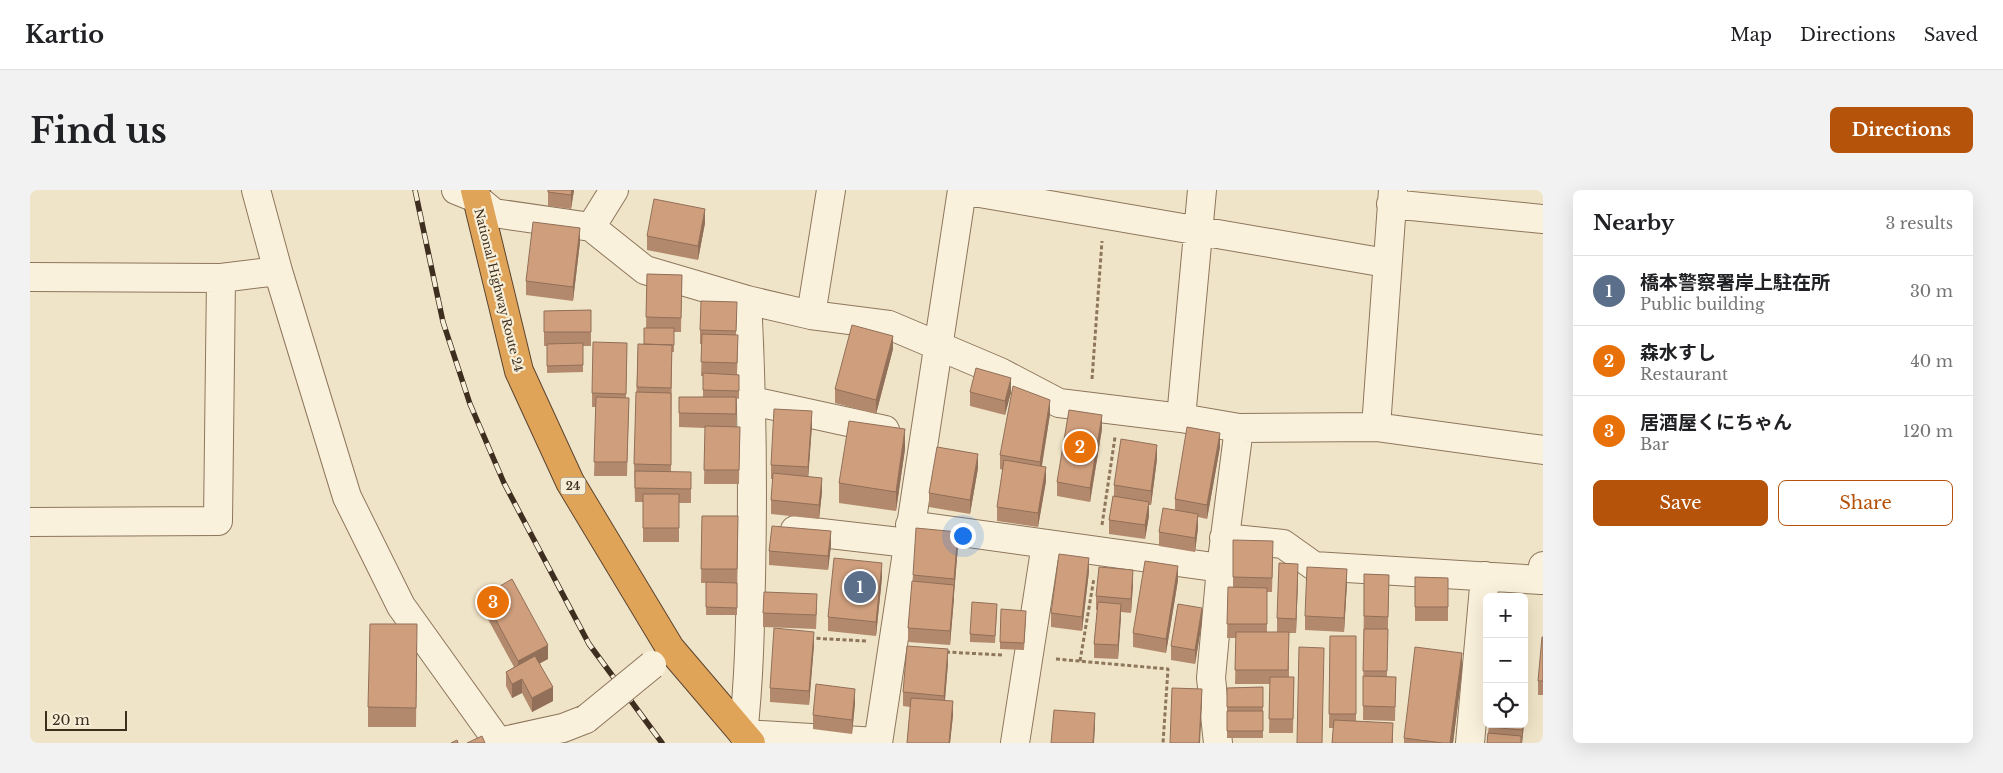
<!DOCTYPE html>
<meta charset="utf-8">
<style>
body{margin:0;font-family:"Libre Baskerville","Noto Sans JP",serif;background:#f2f2f2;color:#202124}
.controls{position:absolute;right:15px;bottom:15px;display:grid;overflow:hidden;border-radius:8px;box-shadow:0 5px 20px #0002}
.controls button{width:45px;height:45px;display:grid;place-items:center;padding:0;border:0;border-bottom:1px solid #e0e0e0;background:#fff;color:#202124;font:25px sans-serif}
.scale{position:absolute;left:15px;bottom:12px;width:82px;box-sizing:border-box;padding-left:5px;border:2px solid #3d2e20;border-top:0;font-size:14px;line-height:18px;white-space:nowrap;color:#3d2e20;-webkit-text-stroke:4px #f7eed8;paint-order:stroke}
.you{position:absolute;left:932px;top:345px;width:18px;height:18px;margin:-12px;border:4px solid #fff;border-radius:50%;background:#1a73e8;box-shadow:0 0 0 8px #1a73e833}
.badge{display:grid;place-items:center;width:32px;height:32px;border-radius:50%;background:#b45309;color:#fff;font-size:16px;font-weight:700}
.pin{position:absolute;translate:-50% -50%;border:2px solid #fff;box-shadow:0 1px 5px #0006}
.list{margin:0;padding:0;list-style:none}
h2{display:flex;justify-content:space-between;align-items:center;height:65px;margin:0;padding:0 20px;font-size:21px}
h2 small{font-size:16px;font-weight:400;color:#757577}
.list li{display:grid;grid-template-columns:32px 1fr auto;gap:15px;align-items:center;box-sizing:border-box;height:70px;padding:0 20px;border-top:1px solid #e0e0e0}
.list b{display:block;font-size:19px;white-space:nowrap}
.list p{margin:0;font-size:16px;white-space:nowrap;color:#757577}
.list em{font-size:16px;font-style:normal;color:#757577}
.actions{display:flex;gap:10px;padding:15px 20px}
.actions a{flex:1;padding:11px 0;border:1px solid #b45309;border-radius:8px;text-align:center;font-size:18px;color:#b45309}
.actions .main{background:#b45309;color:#fff}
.icon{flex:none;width:28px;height:28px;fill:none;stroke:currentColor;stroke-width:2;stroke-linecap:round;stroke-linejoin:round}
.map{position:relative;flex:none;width:1513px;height:553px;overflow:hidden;border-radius:8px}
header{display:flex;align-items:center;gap:30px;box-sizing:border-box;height:70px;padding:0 25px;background:#fff;border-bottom:1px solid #e0e0e0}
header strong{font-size:24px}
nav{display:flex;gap:28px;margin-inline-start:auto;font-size:18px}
.intro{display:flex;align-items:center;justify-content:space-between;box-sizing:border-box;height:120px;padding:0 30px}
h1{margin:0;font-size:35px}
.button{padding:12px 22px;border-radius:8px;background:#b45309;color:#fff;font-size:18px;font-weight:700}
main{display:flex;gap:30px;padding:0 30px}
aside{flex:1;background:#fff;border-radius:8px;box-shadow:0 5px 20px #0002}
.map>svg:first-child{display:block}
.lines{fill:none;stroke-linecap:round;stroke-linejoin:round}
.minor-casing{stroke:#8d765c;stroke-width:30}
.highway-casing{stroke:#5b4430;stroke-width:30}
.path{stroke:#8d765c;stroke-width:3;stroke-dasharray:4 2.5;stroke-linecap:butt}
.minor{stroke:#faf1dc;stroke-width:28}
.highway{stroke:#e0a458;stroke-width:28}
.rail-casing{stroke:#3d2e20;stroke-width:5.5}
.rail{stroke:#f7eed8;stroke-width:4;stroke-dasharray:11;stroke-linecap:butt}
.minor-bridge-casing{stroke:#8d765c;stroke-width:30;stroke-linecap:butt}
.minor-bridge{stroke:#faf1dc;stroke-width:28}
.wall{fill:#b2896c}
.shaded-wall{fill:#916f58}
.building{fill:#cf9f7d;stroke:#916f58}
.labels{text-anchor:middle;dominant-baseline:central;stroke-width:4.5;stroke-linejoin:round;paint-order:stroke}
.shield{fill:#f7eed8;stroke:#756857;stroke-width:1}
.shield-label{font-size:11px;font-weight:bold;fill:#3d2e20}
.street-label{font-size:12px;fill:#3d2e20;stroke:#f7eed8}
</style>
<header>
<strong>Kartio</strong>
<nav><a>Map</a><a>Directions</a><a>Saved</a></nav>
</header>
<div class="intro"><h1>Find us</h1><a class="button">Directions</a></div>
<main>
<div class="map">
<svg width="1513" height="553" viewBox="0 0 1513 553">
<rect width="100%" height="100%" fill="#f0e4c8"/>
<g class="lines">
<defs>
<path id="minor" d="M226,0L248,81L317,307L371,416L469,553
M426,0L446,8L464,23L561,37L615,80L717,110
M932,0L1356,73
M1361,14L1513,29
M561,37L584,0
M0,87L191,88L248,81
M781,125L801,0
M722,211L855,240
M1151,228L1172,0
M1346,237L1363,0
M0,332L188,331L191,88
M880,335L1191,378
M765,340L878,353
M1194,348L1253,354L1284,376L1511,390L1513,376
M847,552L713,544C719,492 720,440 721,388C723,295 722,203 717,110L781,125L859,135L970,182L1029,213L1151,228L1209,238L1346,237L1513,260
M464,553L533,538L556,529
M848,553L932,0
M985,553L1016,354
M1188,553L1181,488L1191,378L1209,238
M1440,553L1455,386"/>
<path id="highway" d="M445,0L489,181L540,292L640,458L721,553"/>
</defs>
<use href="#minor" class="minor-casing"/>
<use href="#highway" class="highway-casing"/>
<path class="path" d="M1062,189L1072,51
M1072,335L1085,247
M780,448L836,451
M916,462L972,465
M1026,469L1138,479L1133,553
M1050,471L1064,388"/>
<use href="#minor" class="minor"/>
<use href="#highway" class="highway"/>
<defs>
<path id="rail" d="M385,0L413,132L440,214L474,293L559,454L632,553"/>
</defs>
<use href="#rail" class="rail-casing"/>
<use href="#rail" class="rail"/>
<defs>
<path id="minor-bridge" d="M556,529L622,475"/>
</defs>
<use href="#minor-bridge" class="minor-bridge-casing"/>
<use href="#minor-bridge" class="minor-bridge"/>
</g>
<path class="wall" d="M518,0H544L541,19L518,16Z
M675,33L668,70L617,60V46Z
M550,52L543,111L496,105V91Z
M617,84L652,85L651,142H644V162H642L641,282H661V313H649V352H613V312H605L604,274L608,154H614L616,138Z
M561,120V156H553V182L517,183V156H514V121Z
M707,126L706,145L708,159L707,184L709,185V209L706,208V237H710L709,294H674L675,238L649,237V207H673V186H671L672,154H670V140Z
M597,153L596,208H599L597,286H564L566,217H562V203Z
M863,159L846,224L805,213V199Z
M940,202H981L975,225L940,216Z
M1020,224L1012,276L1016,291L1008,337L967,331V317L973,280L970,279V265Z
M782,235L778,286L792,302L789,329L741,324V310L743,289H741V275Z
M1072,239L1060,312L1027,306V292Z
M1190,257L1177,329L1168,327V338L1165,362L1129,356V342L1145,320V309Z
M875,259L866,321L809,313V293Z
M1127,269L1121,315H1119V326L1115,349L1079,344V330L1084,306V295Z
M948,278L940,324L899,317V303Z
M672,326H708L707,425H676V393H671Z
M801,355L798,380L739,375V361Z
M928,356L920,455L878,452V438L883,385Z
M1243,365L1242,402H1237V442H1247V428L1268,388L1266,443H1259V487H1264L1263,543H1239L1240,494H1205L1206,448H1197L1198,397H1203V387Z
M1059,381L1052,441L1021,437V423Z
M1334,384L1359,385L1357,487H1366L1365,531L1333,530Z
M852,387L846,446L798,441V427Z
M1385,387L1418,388V431H1385Z
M1148,390L1136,463L1103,457V443Z
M1317,393L1314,442L1275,440V426Z
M1103,394L1101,423L1091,422L1088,469L1064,468V454L1067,420H1066V406Z
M453,406L518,469L510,473L523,511L502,522L492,503L482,508L476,496V482L484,477L453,420Z
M787,418L786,439L733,437V423Z
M967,421L965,453L940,452V444Z
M996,428L994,460L970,459V452Z
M1172,432L1165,474L1141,470V456Z
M1300,446H1326V531L1363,533V553H1302L1303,538H1299Z
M1513,447V505H1508V491Z
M387,454L386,537H338V517Z
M784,455L779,515L740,512V498Z
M918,473L915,511L923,525L920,553H877L880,517L873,516V502Z
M1432,482L1423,553H1374V548Z
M1233,497V548H1197V498Z
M825,513L822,544L783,539V525Z
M1459,534H1494L1492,553H1457Z"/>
<path class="shaded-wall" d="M542,0H544L541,19V5Z
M675,19V33L668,70V56Z
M550,38V52L543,111V97Z
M863,146V159L846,224V210Z
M981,188V202L975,225V211Z
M1020,210V224L1010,286V272Z
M782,221V235L778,291V277Z
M1072,225V239L1060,312V298Z
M875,239V259L866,321V302Z
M1190,243V257L1177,329V315Z
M1127,255V269L1121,315V301Z
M948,264V278L940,324V310Z
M1016,277V291L1008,337V323Z
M792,288V302L789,329V315Z
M1119,312V326L1115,349V335Z
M1168,324V338L1165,362V348Z
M801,341V355L798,380V366Z
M928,342V356L924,403V389Z
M1059,368V381L1052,441V427Z
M852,373V387L846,446V432Z
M1268,374V388L1266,443V429Z
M1148,376V390L1136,463V449Z
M1317,379V393L1314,442V428Z
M1103,380V394L1101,423V409Z
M924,395V409L920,455V441Z
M1091,414V428L1088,469V455Z
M1172,418V432L1165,474V460Z
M784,442V455L779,515V501Z
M518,455V469L488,485V471Z
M918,459V473L914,520V506Z
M1432,463V482L1423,553H1420Z
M492,489V503L482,508V494Z
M523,497V511L502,522V508Z
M825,499V513L822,544V530Z
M1172,499V513L1170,553H1169Z
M923,511V525L920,553H919Z
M1065,523V537L1064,553H1063Z
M1493,534H1494L1492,553V540Z"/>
<path class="building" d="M518,0H542L541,5L518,2Z
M624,9L675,19L668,56L617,46Z
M503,32L550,38L543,97L496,91Z
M617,84L652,85L651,128L616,127Z
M671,111L707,112L706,141L670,140Z
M561,120V142H514V121Z
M822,135L863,146L846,210L805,199Z
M614,138H644V155L614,154Z
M672,144L708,145L707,173L671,172Z
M563,152L597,153L596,204L562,203Z
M553,153V175L517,176V154Z
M608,154L642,155L641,198L607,197Z
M946,178L981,188L975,211L940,202Z
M673,183L709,185V201L673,200Z
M983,196L1020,210L1010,272L970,265Z
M606,202L641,203V275L604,274Z
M566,207L599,208L597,272H564Z
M649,207H706V224L649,223Z
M744,219L782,221L778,277L741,275Z
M1039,220L1072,225L1060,298L1027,292Z
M819,231L875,239L866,302L809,293Z
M675,236L710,237L709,280H674Z
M1157,237L1190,243L1177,315L1145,309Z
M1091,249L1127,255L1121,301L1084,295Z
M907,257L948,264L940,310L899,303Z
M974,270L1016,277L1008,323L967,317Z
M605,281L661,282V299L605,298Z
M743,283L792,288L789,315L741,310Z
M613,304H649V338H613Z
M1083,306L1119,312L1115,335L1079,330Z
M1133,318L1168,324L1165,348L1129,342Z
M672,326H708L707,379H671Z
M742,336L801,341L798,366L739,361Z
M886,338L928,342L924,389L883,385Z
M1203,350L1243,351L1242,388L1203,387Z
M1029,364L1059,368L1052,427L1021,423Z
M804,368L852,373L846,432L798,427Z
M1115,371L1148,376L1136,449L1103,443Z
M1249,373L1268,374L1266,429L1247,428Z
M1069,377L1103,380L1101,409L1066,406Z
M1277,377L1317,379L1314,428L1275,426Z
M1334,384L1359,385L1358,427L1334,426Z
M1385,387L1418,388V417H1385Z
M482,389L518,455L488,471L453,406Z
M882,391L924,395L920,441L878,438Z
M676,392L707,393V418L676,417Z
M1198,397L1237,398V434H1197Z
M734,402L787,404L786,425L733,423Z
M942,412L967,414L965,446L940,444Z
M1068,412L1091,414L1088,455L1064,454Z
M1148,414L1172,418L1165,460L1141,456Z
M971,419L996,421L994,453L970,452Z
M340,434H387L386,518L338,517Z
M744,438L784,442L779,501L740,498Z
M1334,439H1358L1357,481H1333Z
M1206,442H1259L1258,480H1205Z
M1300,446H1326V524H1299Z
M1512,447H1513V491H1508Z
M877,456L918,459L914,506L873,502Z
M1269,457L1294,458L1292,553H1267Z
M1385,457L1432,463L1420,553H1413L1374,548Z
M505,466L523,497L502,508L492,489L482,494L476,482Z
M1333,486L1366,487L1365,517L1333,516Z
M1240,487H1264L1263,529H1239Z
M786,494L825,499L822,530L783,525Z
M1233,497V517H1197V498Z
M1142,498L1172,499L1169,553H1140Z
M881,508L923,511L919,553H877Z
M1024,520L1065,523L1063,553H1021Z
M1197,521H1233V541H1197Z
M1304,530L1363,533L1362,553H1302Z
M1459,534H1493L1492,540L1459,537Z
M1458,543L1491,546V553H1457Z
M452,546L455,553H437Z
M427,550L428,553H421Z"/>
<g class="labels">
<rect class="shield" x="530.5" y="287.5" width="25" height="17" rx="4"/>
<g class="shield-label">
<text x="543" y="296">24</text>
</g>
<g class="street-label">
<text transform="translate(469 100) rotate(76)">National Highway Route 24</text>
</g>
</g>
</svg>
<div class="controls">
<button>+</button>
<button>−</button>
<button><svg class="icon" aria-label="locate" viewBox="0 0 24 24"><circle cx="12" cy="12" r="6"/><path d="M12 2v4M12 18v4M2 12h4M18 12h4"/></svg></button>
</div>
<div class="scale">20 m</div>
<div class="you"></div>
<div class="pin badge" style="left:830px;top:397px;background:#5c6f8a">1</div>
<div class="pin badge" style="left:1050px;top:257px;background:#e8710a">2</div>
<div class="pin badge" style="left:463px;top:412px;background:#e8710a">3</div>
</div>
<aside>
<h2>Nearby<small>3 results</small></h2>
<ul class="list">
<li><span class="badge" style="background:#5c6f8a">1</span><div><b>橋本警察署岸上駐在所</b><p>Public building</p></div><em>30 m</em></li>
<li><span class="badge" style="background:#e8710a">2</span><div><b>森水すし</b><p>Restaurant</p></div><em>40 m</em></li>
<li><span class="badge" style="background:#e8710a">3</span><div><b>居酒屋くにちゃん</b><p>Bar</p></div><em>120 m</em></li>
</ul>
<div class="actions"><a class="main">Save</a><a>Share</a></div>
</aside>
</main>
